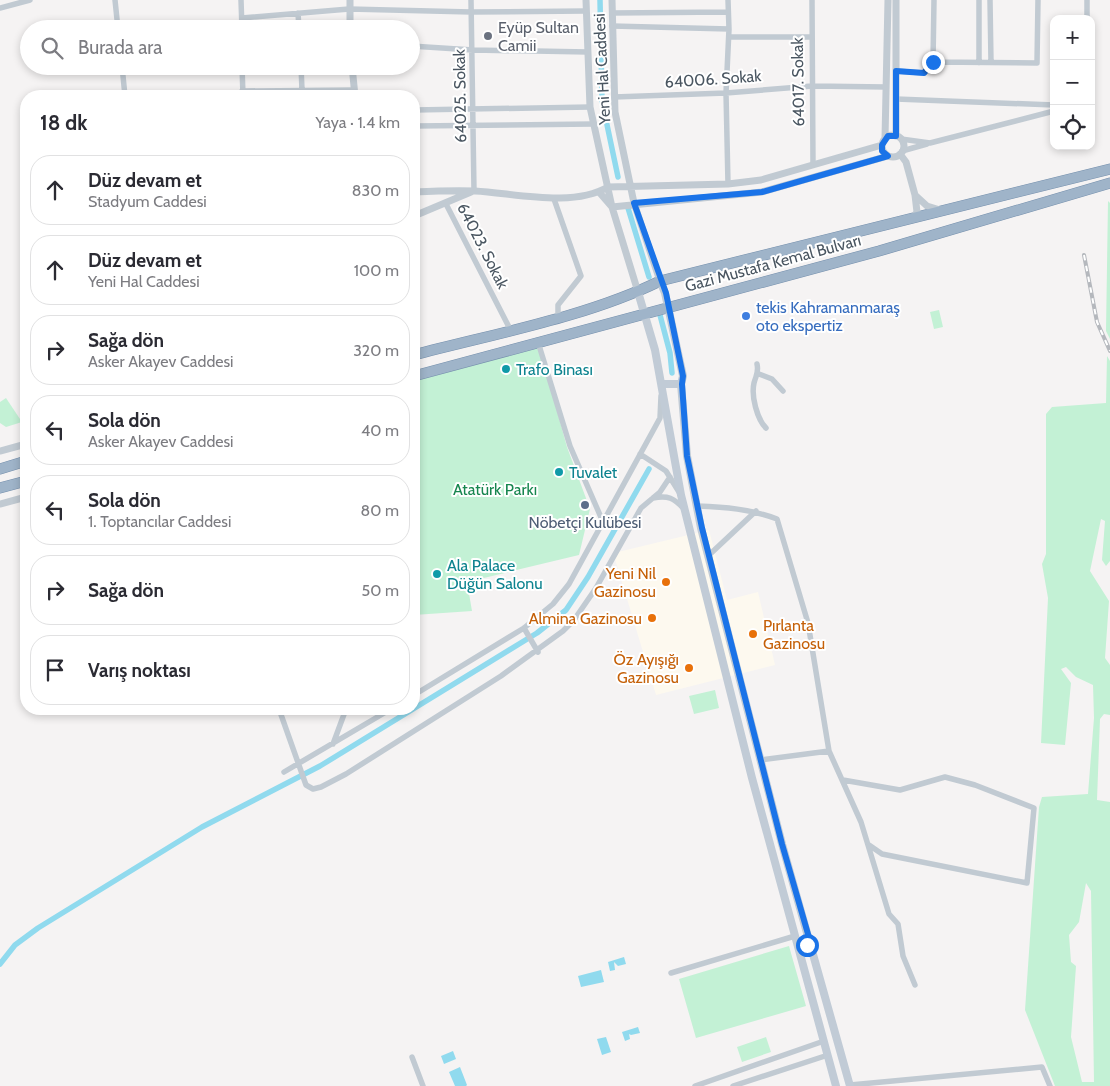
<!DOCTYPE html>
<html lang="tr">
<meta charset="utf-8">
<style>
body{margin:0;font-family:Cabin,sans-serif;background:#f7f7f7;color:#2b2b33}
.controls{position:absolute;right:15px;top:15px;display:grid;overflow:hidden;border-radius:10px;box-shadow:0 2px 8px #0003}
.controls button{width:45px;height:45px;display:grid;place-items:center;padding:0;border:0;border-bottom:1px solid #e1e1e2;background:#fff;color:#2b2b33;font:25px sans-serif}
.stop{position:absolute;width:15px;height:15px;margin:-11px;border:4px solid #1a73e8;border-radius:50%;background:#fff}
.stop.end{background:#1a73e8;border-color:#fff;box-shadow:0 1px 5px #0008}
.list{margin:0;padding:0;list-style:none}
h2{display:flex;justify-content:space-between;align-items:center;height:65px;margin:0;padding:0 20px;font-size:21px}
h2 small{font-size:16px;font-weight:400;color:#7c7c81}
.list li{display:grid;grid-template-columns:32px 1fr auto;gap:15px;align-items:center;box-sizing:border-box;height:70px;margin:0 10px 10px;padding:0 10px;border:1px solid #e1e1e2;border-radius:20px}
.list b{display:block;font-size:19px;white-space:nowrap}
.list p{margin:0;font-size:16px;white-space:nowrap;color:#7c7c81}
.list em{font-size:16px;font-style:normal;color:#7c7c81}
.icon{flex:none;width:28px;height:28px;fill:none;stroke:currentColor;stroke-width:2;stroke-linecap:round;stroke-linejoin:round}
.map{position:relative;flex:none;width:1110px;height:1086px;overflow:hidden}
.search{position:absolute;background:#fff;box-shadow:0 2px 8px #0003;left:20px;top:20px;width:400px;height:55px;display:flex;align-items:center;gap:12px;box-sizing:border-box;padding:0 18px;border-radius:28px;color:#7c7c81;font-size:19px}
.panel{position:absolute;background:#fff;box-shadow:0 2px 8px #0003;left:20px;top:90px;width:400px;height:625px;border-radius:20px}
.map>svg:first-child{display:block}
.commercial{fill:#fdf9ef}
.green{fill:#c3f1d5;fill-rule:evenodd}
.water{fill:#90daee}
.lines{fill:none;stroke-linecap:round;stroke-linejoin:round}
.canal{stroke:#90daee;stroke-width:5.5}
.trunk-casing{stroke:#7690ad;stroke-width:11}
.minor{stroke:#c1cad2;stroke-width:5.5}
.tertiary{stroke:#c1cad2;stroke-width:7}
.secondary{stroke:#c1cbd6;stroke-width:8}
.trunk{stroke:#9fb4c9;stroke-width:10}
.rail-casing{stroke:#b5b8bd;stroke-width:4}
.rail{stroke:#fff;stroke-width:2;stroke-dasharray:5.5;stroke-linecap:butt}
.route{stroke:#1a73e8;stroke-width:6}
.worship-dot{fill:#6b7280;stroke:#fff;stroke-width:2}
.shop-dot{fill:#3f7fe0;stroke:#fff;stroke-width:2}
.culture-dot{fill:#0f9aa8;stroke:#fff;stroke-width:2}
.service-dot{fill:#5c6f8a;stroke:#fff;stroke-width:2}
.food-dot{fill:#e8710a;stroke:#fff;stroke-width:2}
.labels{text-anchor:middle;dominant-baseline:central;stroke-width:4;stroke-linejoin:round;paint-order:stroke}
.worship-label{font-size:16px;fill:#5b616d;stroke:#fff;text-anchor:start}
.street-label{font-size:16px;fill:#4a5661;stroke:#fff}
.shop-label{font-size:16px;fill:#366cbe;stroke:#fff;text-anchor:start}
.culture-label{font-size:16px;fill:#0d838f;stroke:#fff;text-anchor:start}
.park-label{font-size:16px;fill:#17864f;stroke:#fff}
.service-label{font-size:16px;fill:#4e5e75;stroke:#fff}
.food-label{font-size:16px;fill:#c56008;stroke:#fff;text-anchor:end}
</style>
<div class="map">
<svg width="1110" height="1086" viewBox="0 0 1110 1086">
<rect width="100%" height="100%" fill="#f5f3f3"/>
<path class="commercial" d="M709,530L727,600L758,592L775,665L656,695L615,559L618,552Z"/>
<path class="green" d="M1108,201L1110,203V339L1106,331Z
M939,310L943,327L934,329L930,312Z
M538,342L567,447L590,509L579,555L467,582L472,611L414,615V377Z
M1107,356L1110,361V561L1106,566L1102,560L1105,521L1101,519L1090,571L1109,601L1105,658L1110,665V715L1104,714L1100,719L1097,800L1110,802V1086H1055L1025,1010L1039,807L1042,797L1088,794L1094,718L1093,685L1076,677L1066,667L1061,669L1071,683L1065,745L1041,743L1048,598L1042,564L1046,554V414L1052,407L1106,403ZM1086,883L1091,891L1094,1082H1082L1071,1037L1076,966L1071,962L1069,935L1079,922Z
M6,398L22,422L6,427L0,423V402Z
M715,690L719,708L694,714L689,696Z
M789,946L806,1006L696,1038L679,979Z
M766,1037L771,1052L742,1062L737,1047Z"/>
<path class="water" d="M624,957L626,964L618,966L614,962L615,970L610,971L608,962Z
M601,970L604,982L581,987L578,976Z
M638,1027L640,1033L631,1035L629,1034L630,1039L625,1041L622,1032Z
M606,1037L611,1052L602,1055L597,1039Z
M453,1051L456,1059L444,1064L441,1056Z
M460,1067L467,1085L466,1086H455L449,1072Z"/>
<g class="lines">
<path class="canal" d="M600,0L602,101L618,177
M628,208L649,277
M660,315L670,353L672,373
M0,964L15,945L38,928L202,827L320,766L537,633L566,610L588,577L649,469"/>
<defs>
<path id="trunk" d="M414,355C493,334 587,317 660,281L1110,169
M414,376L879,251L1110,183
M0,469L26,461
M0,488L26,481"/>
</defs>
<use href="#trunk" class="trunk-casing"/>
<path class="minor" d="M115,0L118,29
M241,0L242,29
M471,0L474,191
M728,0L729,29L726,93L728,184
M812,0L813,164
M990,0L991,62
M0,8L30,0
M298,13L299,29
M612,13L728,12
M242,18L349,9L471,12L586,11
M1087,19V0
M612,26L729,29
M729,37H811
M411,46L473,50L588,52
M933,62L934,0
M979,63V0
M122,66L125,96
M242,66L243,96
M301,66L302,90
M896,71L924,73L933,62L1037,63L1038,0
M242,91L354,90
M614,97L726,93L812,86L886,87
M896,99L1054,105
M414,110L590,107
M414,126L593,124
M901,139L930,143L1054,111
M902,151L927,144
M554,199L581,276L558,305V317
M446,204L510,329
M757,364C759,373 756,375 754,383C751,396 757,419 766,428
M759,374L772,379L783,391
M640,454L666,471L679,492
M653,498C668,495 674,498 684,509
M697,506C725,507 750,509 777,519L808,623L829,751L861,822L889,914L898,924L903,956L915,985
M603,522L660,418L661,396
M708,556L756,511
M524,628L538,652
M414,695L524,628L553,604L569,584L603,522L570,446L538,342
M279,709L306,785L313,789L321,787L346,774L501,676L563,631L574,620L596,588L641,508L660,492L670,477
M374,709L384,713
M333,744L346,709
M760,760L829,751
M284,772L391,709
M843,780L900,790L945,777L975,785L1034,808L1027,883L882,854L869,845
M671,973L795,936
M412,1057L423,1086
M850,1085L1042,1067L1050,1086
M695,1086L824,1041
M733,1086L828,1055"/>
<path class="tertiary" d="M350,0V29
M586,0L590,107L612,207L638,292
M612,0L615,112L634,203L660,281
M352,66L355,96
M882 146a11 11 0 1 1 22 0a11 11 0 1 1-22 0Z
M896,136V0
M885,138L888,0
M900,154L906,162L915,195
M414,192C434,191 455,190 475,191C514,193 572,208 608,187L728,184L761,180L882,145
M599,192L612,207L762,192L888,156
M414,216L471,192
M913,218L917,212L915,195L927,206L940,210
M0,451L26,444
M0,504L26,497"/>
<path class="secondary" d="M660,281L665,293L683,376L681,384L687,456L701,528L782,844L850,1086
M638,292L655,350L681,495L752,778L836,1086
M662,384H681"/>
<use href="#trunk" class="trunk"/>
<defs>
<path id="rail" d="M1084,255L1097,322L1110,351"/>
</defs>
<use href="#rail" class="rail-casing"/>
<use href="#rail" class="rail"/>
</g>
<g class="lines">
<path class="route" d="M807,945L810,941L782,844L702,528L687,456L682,384L683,376L666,293L634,203L762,192L888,156L882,151V145L888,136H896V71L924,73L933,62"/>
</g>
<circle class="worship-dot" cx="488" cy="36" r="5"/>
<circle class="shop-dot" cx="746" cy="316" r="5"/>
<g class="culture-dot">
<circle cx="506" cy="369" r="5"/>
<circle cx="559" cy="472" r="5"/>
<circle cx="437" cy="574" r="5"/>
</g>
<circle class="service-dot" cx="585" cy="505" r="5"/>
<g class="food-dot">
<circle cx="666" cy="582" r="5"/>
<circle cx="652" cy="618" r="5"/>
<circle cx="753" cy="634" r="5"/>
<circle cx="689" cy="668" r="5"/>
</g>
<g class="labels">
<g class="worship-label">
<text x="498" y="27">Eyüp Sultan<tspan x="498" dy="18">Camii</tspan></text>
</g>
<g class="street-label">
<text transform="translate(602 69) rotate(-93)">Yeni Hal Caddesi</text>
<text transform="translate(713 79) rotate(-4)">64006. Sokak</text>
<text transform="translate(798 82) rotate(-91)">64017. Sokak</text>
<text transform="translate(460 96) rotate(-91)">64025. Sokak</text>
<text transform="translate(483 246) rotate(63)">64023. Sokak</text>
<text transform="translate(773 263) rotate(-15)">Gazi Mustafa Kemal Bulvarı</text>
</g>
<g class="shop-label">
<text x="756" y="307">tekis Kahramanmaraş<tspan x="756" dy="18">oto ekspertiz</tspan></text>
</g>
<g class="culture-label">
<text x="516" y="369">Trafo Binası</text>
<text x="569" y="472">Tuvalet</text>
<text x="447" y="565">Ala Palace<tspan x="447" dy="18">Düğün Salonu</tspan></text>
</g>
<g class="park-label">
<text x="495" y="489">Atatürk Parkı</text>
</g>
<g class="service-label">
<text x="585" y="522">Nöbetçi Kulübesi</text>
</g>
<g class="food-label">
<text x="656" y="573">Yeni Nil<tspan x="656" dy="18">Gazinosu</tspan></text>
<text x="642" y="618">Almina Gazinosu</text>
<text x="763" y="625" text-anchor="start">Pırlanta<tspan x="763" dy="18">Gazinosu</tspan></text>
<text x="679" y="659">Öz Ayışığı<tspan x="679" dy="18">Gazinosu</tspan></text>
</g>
</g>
</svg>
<div class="controls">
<button>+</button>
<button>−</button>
<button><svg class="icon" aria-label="locate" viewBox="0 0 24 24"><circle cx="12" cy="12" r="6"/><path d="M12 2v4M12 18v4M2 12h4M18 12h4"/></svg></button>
</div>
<div class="stop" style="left:807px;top:945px"></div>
<div class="stop end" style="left:933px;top:62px"></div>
<div class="search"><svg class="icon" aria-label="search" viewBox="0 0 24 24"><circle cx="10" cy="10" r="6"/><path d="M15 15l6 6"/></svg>Burada ara</div>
<section class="panel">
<h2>18 dk<small>Yaya · 1.4 km</small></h2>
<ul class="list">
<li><svg class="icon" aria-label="ahead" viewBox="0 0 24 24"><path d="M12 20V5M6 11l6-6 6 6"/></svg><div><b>Düz devam et</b><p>Stadyum Caddesi</p></div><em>830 m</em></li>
<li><svg class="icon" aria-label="ahead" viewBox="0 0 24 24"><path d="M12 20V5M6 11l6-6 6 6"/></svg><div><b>Düz devam et</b><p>Yeni Hal Caddesi</p></div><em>100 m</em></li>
<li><svg class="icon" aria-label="right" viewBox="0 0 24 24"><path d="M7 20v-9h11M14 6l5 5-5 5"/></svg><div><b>Sağa dön</b><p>Asker Akayev Caddesi</p></div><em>320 m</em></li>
<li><svg class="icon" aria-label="left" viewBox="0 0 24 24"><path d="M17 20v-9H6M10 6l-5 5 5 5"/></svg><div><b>Sola dön</b><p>Asker Akayev Caddesi</p></div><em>40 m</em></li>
<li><svg class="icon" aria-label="left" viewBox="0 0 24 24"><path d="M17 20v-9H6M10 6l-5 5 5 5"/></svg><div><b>Sola dön</b><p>1. Toptancılar Caddesi</p></div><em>80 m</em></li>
<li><svg class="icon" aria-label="right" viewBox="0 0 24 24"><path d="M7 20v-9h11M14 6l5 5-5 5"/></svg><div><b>Sağa dön</b></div><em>50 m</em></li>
<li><svg class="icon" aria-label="arrive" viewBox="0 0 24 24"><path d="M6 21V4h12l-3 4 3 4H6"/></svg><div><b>Varış noktası</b></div></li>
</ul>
</section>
</div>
